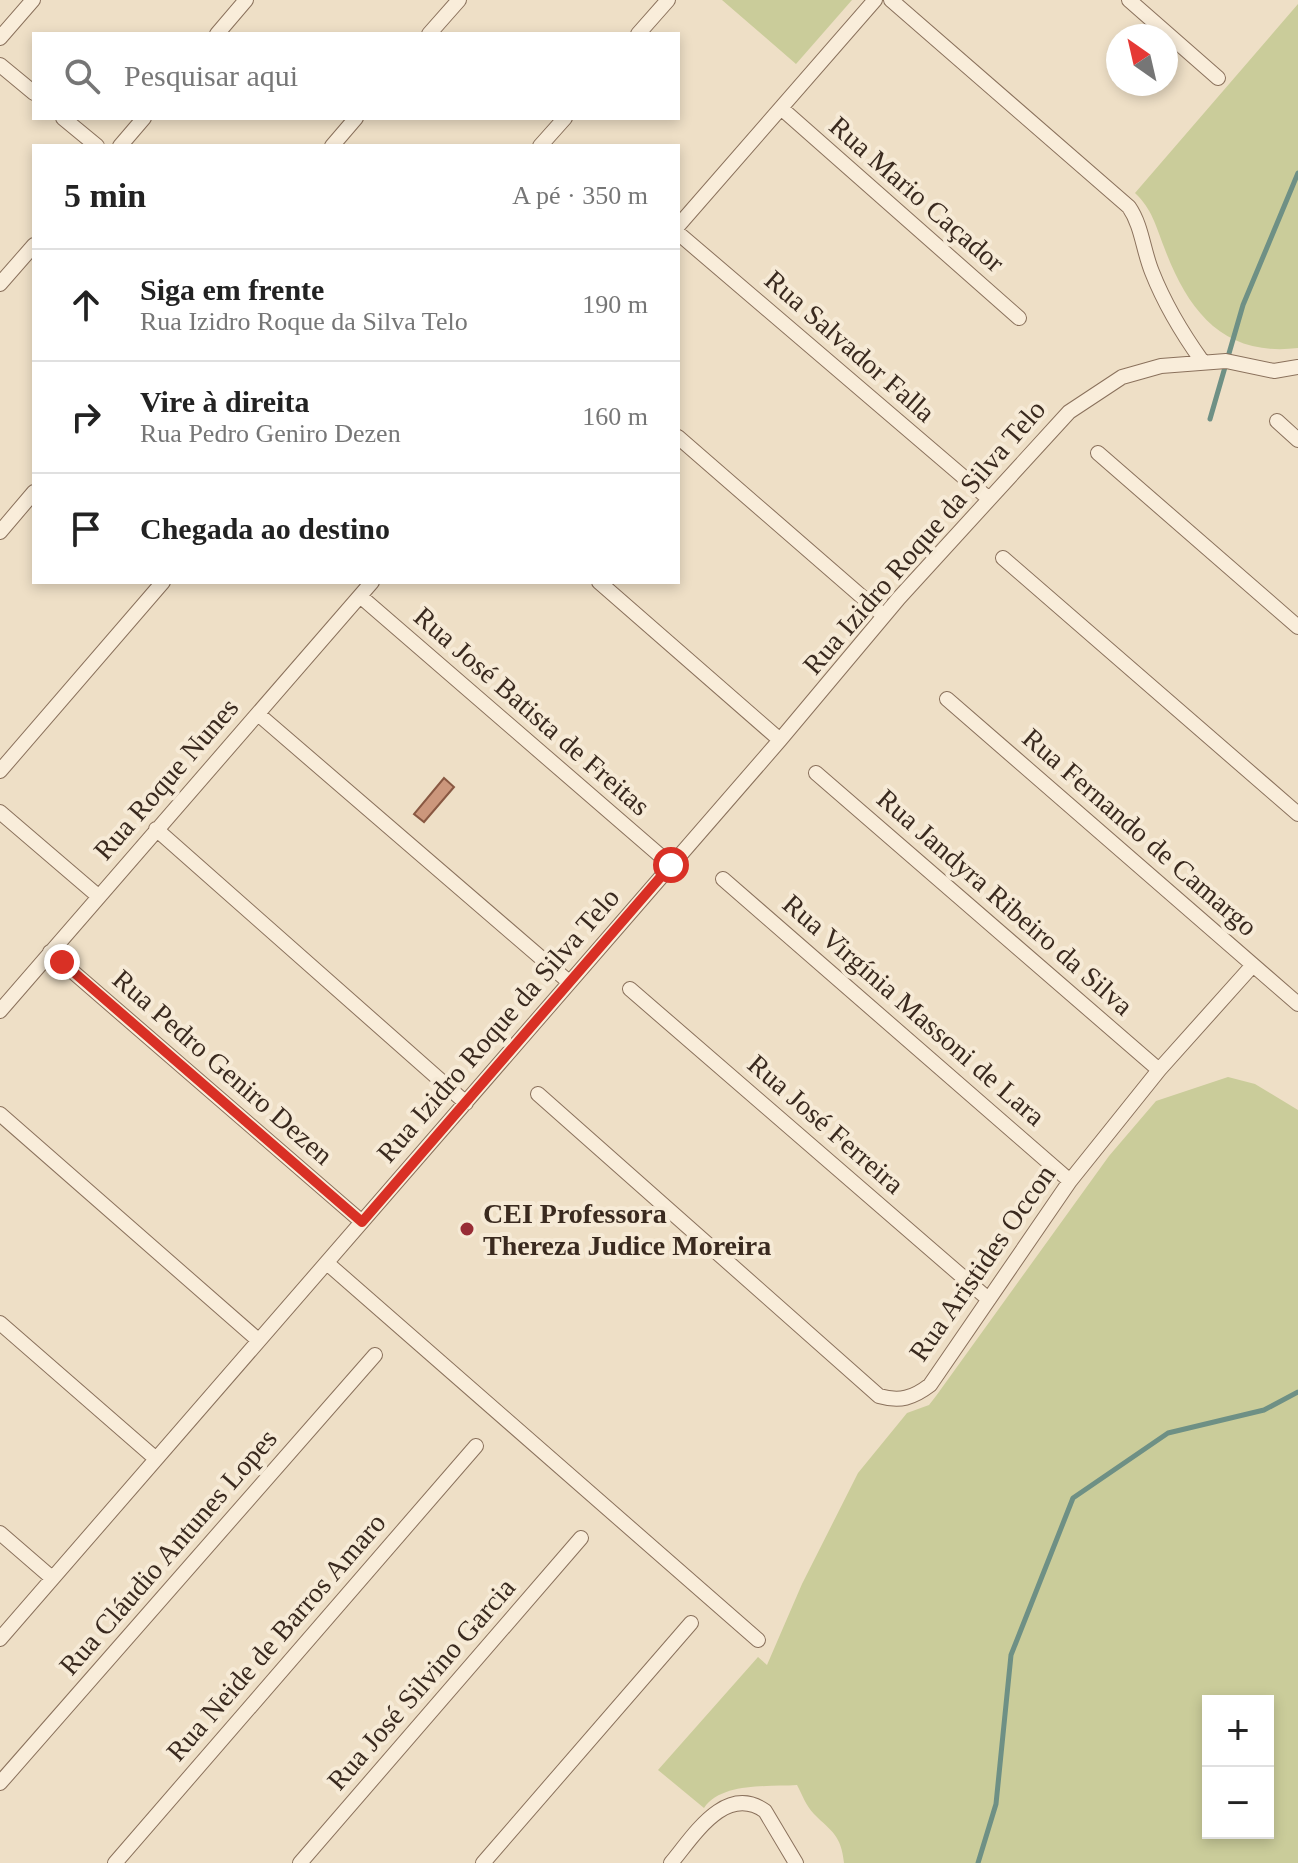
<!DOCTYPE html>
<html lang="pt">
<meta charset="utf-8">
<style>
body{margin:0;font-family:"Times New Roman",serif;background:#f6f6f6;color:#222}
.controls{position:absolute;right:24px;bottom:24px;display:grid;overflow:hidden;border-radius:0px;box-shadow:0 4px 12px #0003}
.controls button{width:72px;height:72px;display:grid;place-items:center;padding:0;border:0;border-bottom:2px solid #e0e0e0;background:#fff;color:#222;font:40px sans-serif}
.compass{position:absolute;left:1106px;top:24px;width:72px;height:72px;border-radius:50%;background:#fff;box-shadow:0 4px 12px #0003;rotate:326deg}
.stop{position:absolute;width:24px;height:24px;margin:-18px;border:6px solid #d93025;border-radius:50%;background:#fff}
.stop.end{background:#d93025;border-color:#fff;box-shadow:0 2px 8px #0008}
.list{margin:0;padding:0;list-style:none}
h2{display:flex;justify-content:space-between;align-items:center;height:104px;margin:0;padding:0 32px;font-size:34px}
h2 small{font-size:26px;font-weight:400;color:#767676}
.list li{display:grid;grid-template-columns:52px 1fr auto;gap:24px;align-items:center;box-sizing:border-box;height:112px;padding:0 32px;border-top:2px solid #e0e0e0}
.list b{display:block;font-size:30px;white-space:nowrap}
.list p{margin:0;font-size:26px;white-space:nowrap;color:#767676}
.list em{font-size:26px;font-style:normal;color:#767676}
.icon{flex:none;width:44px;height:44px;fill:none;stroke:currentColor;stroke-width:2;stroke-linecap:round;stroke-linejoin:round}
.map{position:relative;flex:none;width:1298px;height:1863px;overflow:hidden}
.search{position:absolute;background:#fff;box-shadow:0 4px 12px #0003;left:32px;top:32px;width:648px;height:88px;display:flex;align-items:center;gap:20px;box-sizing:border-box;padding:0 28px;border-radius:0px;color:#767676;font-size:30px}
.panel{position:absolute;background:#fff;box-shadow:0 4px 12px #0003;left:32px;top:144px;width:648px;height:440px;border-radius:0px}
.map>svg:first-child{display:block}
.green{fill:#cacc9a;fill-rule:evenodd}
.lines{fill:none;stroke-linecap:round;stroke-linejoin:round}
.stream{stroke:#6e9085;stroke-width:5}
.building{fill:#cc977c;stroke:#895842;stroke-width:2}
.street-casing{stroke:#8a715c;stroke-width:16}
.street{stroke:#f9edda;stroke-width:14}
.route{stroke:#d93025;stroke-width:10}
.poi-dot{fill:#982c35;stroke:#f6ead6;stroke-width:3}
.labels{text-anchor:middle;dominant-baseline:central;stroke-width:8;stroke-linejoin:round;paint-order:stroke}
.street-label{font-size:28px;fill:#3a2a1f;stroke:#f6ead6}
.poi-label{font-size:28px;font-weight:bold;fill:#3a2a1f;stroke:#f6ead6;text-anchor:start}
</style>
<div class="map">
<svg width="1298" height="1863" viewBox="0 0 1298 1863">
<rect width="100%" height="100%" fill="#eedfc6"/>
<path class="green" d="M722,0H852L796,64Z
M1298,4V348C1223,357 1188,311 1164,247C1156,226 1152,209 1135,193Z
M1228,1077L1255,1084L1298,1110V1863H844C841,1835 832,1832 814,1814C806,1806 802,1794 797,1785C768,1787 722,1782 704,1808L658,1770L758,1657L767,1665L802,1584L858,1473L907,1413L929,1405L936,1396L1109,1156L1156,1101ZM1208,1701H1268V1833H1208Z"/>
<g class="lines">
<path class="stream" d="M1210,419L1243,305L1298,173
M978,1863L996,1804L1011,1655L1073,1498L1168,1433L1264,1410L1298,1392"/>
</g>
<path class="building" d="M444,778L454,787L424,822L414,814Z"/>
<g class="lines">
<defs>
<path id="street" d="M891,0L1129,207C1142,226 1143,250 1152,272C1165,305 1182,333 1202,361
M1129,0L1218,78
M217,34L246,0
M429,34L459,0
M638,34L668,0
M0,38L33,0
M0,65L34,93
M781,108L1019,318
M63,118L97,146
M120,146L144,118
M332,146L356,118
M540,146L565,118
M678,226L875,0
M678,233L988,498
M0,284L34,245
M1277,421L1298,440
M678,437L884,616
M1098,453L1298,627
M0,532L34,492
M1003,558L1298,814
M599,582L780,740
M360,596L671,865
M947,699L1298,1004
M258,714L569,982
M0,771L163,582
M816,773L1159,1070
M0,812L98,896
M156,829L466,1103
M723,879L1070,1181
M50,952L362,1222
M630,989L987,1298
M0,1011L372,582
M538,1094L879,1396C900,1402 913,1398 930,1385L1070,1181L1159,1070L1253,965
M0,1114L258,1340
M327,1263L758,1640
M0,1323L155,1458
M0,1533L52,1578
M0,1639L780,740L899,598L1069,412L1122,377L1161,366L1226,361L1274,371L1298,367
M0,1783L375,1355
M115,1863L476,1446
M300,1863L581,1538
M483,1863L691,1623
M671,1863C693,1837 725,1783 765,1811L796,1863"/>
</defs>
<use href="#street" class="street-casing"/>
<use href="#street" class="street"/>
</g>
<g class="lines">
<path class="route" d="M62,962L362,1222L671,865"/>
</g>
<circle class="poi-dot" cx="467" cy="1229" r="8"/>
<g class="labels">
<g class="street-label">
<text transform="translate(917 194) rotate(41)">Rua Mario Caçador</text>
<text transform="translate(850 346) rotate(41)">Rua Salvador Falla</text>
<text transform="translate(924 537) rotate(-49)">Rua Izidro Roque da Silva Telo</text>
<text transform="translate(532 711) rotate(41)">Rua José Batista de Freitas</text>
<text transform="translate(166 779) rotate(-49)">Rua Roque Nunes</text>
<text transform="translate(1140 832) rotate(41)">Rua Fernando de Camargo</text>
<text transform="translate(1005 902) rotate(41)">Rua Jandyra Ribeiro da Silva</text>
<text transform="translate(914 1010) rotate(41)">Rua Virgínia Massoni de Lara</text>
<text transform="translate(498 1025) rotate(-49)">Rua Izidro Roque da Silva Telo</text>
<text transform="translate(223 1067) rotate(41)">Rua Pedro Geniro Dezen</text>
<text transform="translate(826 1124) rotate(41)">Rua José Ferreira</text>
<text transform="translate(982 1263) rotate(-55)">Rua Aristides Occon</text>
<text transform="translate(168 1552) rotate(-49)">Rua Cláudio Antunes Lopes</text>
<text transform="translate(276 1637) rotate(-49)">Rua Neide de Barros Amaro</text>
<text transform="translate(421 1684) rotate(-49)">Rua José Silvino Garcia</text>
</g>
<g class="poi-label">
<text x="483" y="1213">CEI Professora<tspan x="483" dy="32">Thereza Judice Moreira</tspan></text>
</g>
</g>
</svg>
<div class="controls">
<button>+</button>
<button>−</button>
</div>
<svg class="compass" viewBox="-18 -18 36 36"><path d="M0-13l5 13h-10z" fill="#e53935"/><path d="M0 13l5-13h-10z" fill="#767676"/></svg>
<div class="stop" style="left:671px;top:865px"></div>
<div class="stop end" style="left:62px;top:962px"></div>
<div class="search"><svg class="icon" aria-label="search" viewBox="0 0 24 24"><circle cx="10" cy="10" r="6"/><path d="M15 15l6 6"/></svg>Pesquisar aqui</div>
<section class="panel">
<h2>5 min<small>A pé · 350 m</small></h2>
<ul class="list">
<li><svg class="icon" aria-label="ahead" viewBox="0 0 24 24"><path d="M12 20V5M6 11l6-6 6 6"/></svg><div><b>Siga em frente</b><p>Rua Izidro Roque da Silva Telo</p></div><em>190 m</em></li>
<li><svg class="icon" aria-label="right" viewBox="0 0 24 24"><path d="M7 20v-9h11M14 6l5 5-5 5"/></svg><div><b>Vire à direita</b><p>Rua Pedro Geniro Dezen</p></div><em>160 m</em></li>
<li><svg class="icon" aria-label="arrive" viewBox="0 0 24 24"><path d="M6 21V4h12l-3 4 3 4H6"/></svg><div><b>Chegada ao destino</b></div></li>
</ul>
</section>
</div>
